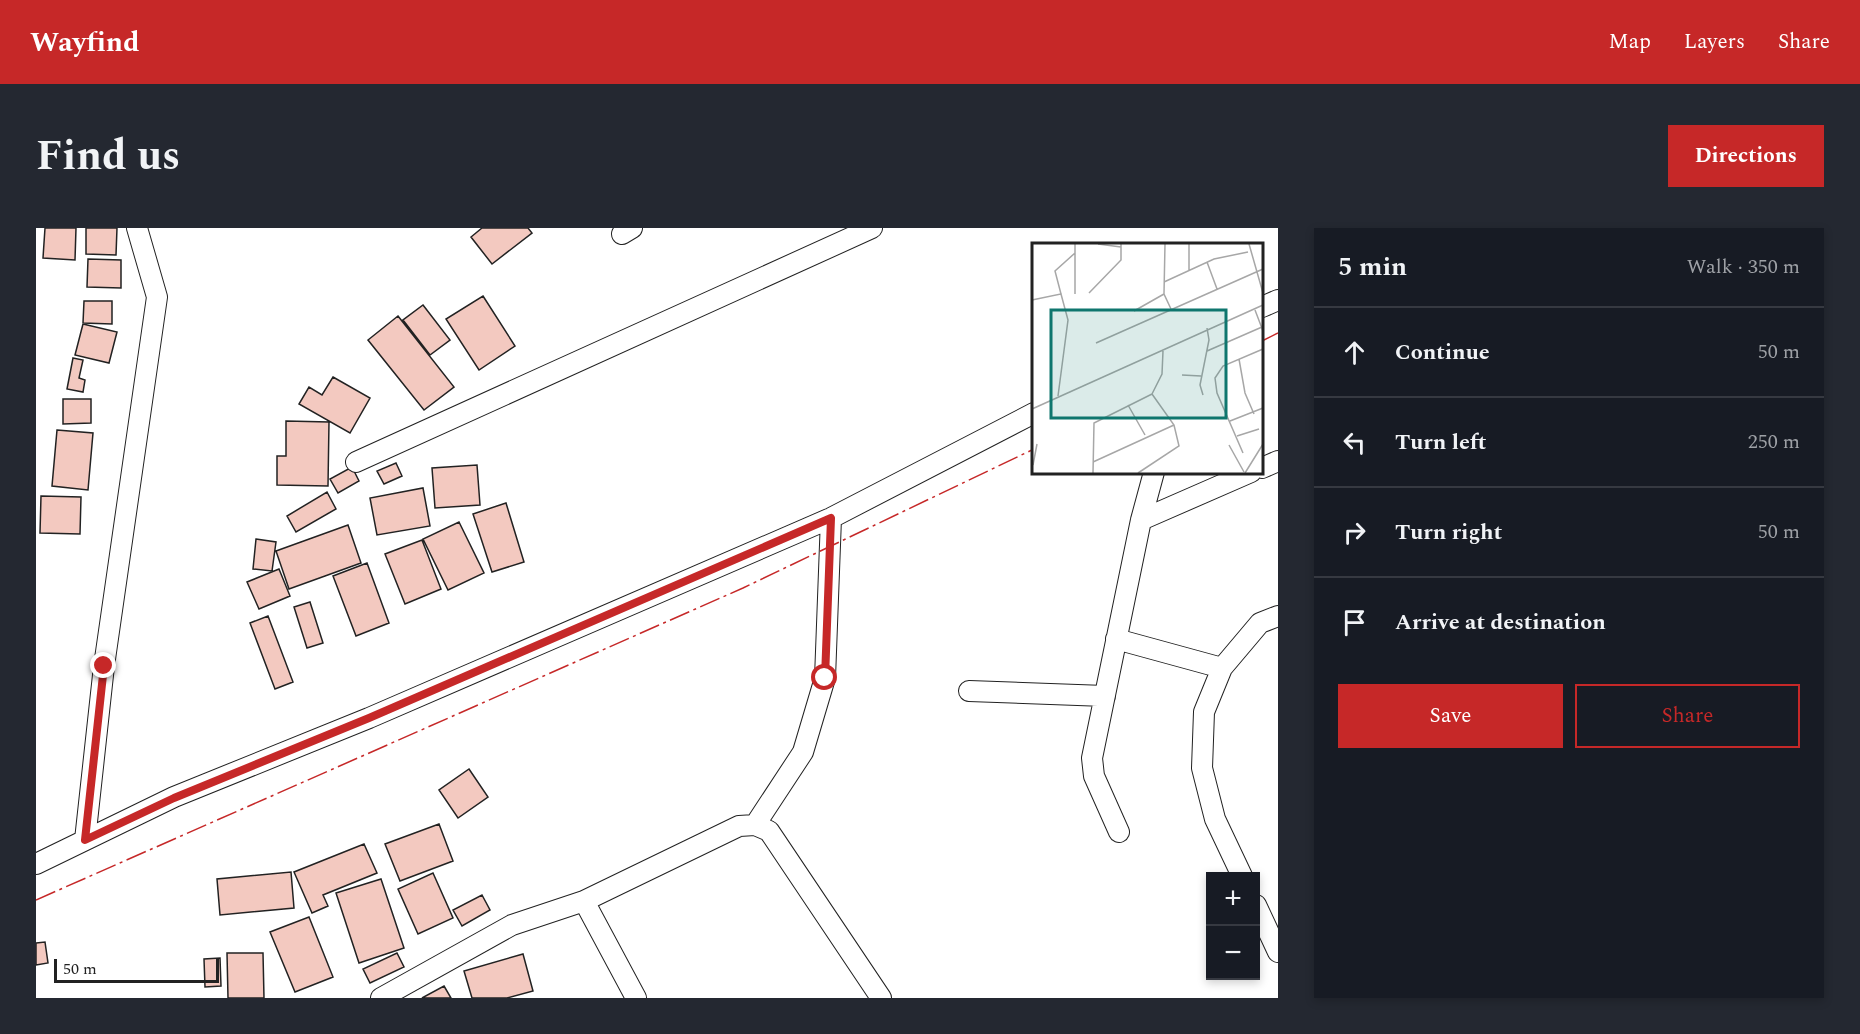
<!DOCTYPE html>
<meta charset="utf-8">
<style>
body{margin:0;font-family:Spectral,serif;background:#242831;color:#f1f3f6}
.controls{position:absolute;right:18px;bottom:18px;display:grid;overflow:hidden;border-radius:0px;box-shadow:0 3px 9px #0003}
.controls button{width:54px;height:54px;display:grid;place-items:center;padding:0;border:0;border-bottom:2px solid #363941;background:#171b24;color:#f1f3f6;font:30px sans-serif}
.scale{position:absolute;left:18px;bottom:15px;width:165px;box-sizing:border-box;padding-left:6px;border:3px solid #222;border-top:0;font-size:16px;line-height:21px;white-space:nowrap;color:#222;-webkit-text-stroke:4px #fff;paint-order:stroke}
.stop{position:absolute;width:18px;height:18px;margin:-14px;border:4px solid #c62828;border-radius:50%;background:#fff}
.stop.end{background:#c62828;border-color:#fff;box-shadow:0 2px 6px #0008}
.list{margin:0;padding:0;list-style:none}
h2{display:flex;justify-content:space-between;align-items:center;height:78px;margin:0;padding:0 24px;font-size:26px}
h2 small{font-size:20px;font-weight:400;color:#9ea1a6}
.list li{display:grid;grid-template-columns:39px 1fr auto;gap:18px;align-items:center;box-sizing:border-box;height:90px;padding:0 24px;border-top:2px solid #363941}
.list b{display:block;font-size:22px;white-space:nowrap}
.list em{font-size:20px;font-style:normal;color:#9ea1a6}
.actions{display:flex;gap:12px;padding:18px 24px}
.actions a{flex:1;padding:14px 0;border:2px solid #c62828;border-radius:0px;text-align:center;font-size:21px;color:#c62828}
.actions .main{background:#c62828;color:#fff}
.icon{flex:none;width:33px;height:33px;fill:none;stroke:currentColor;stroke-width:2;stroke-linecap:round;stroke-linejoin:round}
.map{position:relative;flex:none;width:1242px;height:770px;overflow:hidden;border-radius:0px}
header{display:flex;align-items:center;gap:36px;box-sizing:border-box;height:84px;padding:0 30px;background:#c62828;color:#fff}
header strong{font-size:28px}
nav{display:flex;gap:33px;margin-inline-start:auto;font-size:21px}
.intro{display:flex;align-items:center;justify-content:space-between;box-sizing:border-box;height:144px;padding:0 36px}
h1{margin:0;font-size:42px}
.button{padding:15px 27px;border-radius:0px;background:#c62828;color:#fff;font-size:21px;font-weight:700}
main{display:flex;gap:36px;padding:0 36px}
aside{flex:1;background:#171b24;border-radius:0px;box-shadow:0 3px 9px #0003}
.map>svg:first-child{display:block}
.building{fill:#f3c9c0;stroke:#222;stroke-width:1.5}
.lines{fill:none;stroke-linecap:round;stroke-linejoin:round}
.street-casing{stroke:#222;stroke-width:22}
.street{stroke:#fff;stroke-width:20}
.power{stroke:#c62828;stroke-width:1.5;stroke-dasharray:21 4.5 3 4.5;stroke-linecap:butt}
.route{stroke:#c62828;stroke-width:8}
.inset-road{fill:none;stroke:#a7a7a7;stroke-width:1.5}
.view{fill:#0f766e;fill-opacity:0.15;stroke:#0f766e;stroke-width:3}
.inset-edge{fill:none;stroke:#222;stroke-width:3}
</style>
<header>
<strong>Wayfind</strong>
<nav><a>Map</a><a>Layers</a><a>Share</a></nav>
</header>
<div class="intro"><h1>Find us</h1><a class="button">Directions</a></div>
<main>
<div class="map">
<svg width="1242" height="770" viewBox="0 0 1242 770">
<rect width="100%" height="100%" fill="#fff"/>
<path class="building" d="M9,0H40L39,32L7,30Z
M50,0H81L80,27L50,26Z
M446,0H492L496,5L456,36L435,9Z
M52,31L85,32V60L51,59Z
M447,68L479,118L443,142L410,91Z
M48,73H76V96L47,95Z
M387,77L414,112L394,127L367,92Z
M362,88L418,159L388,182L332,112Z
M47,96L81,104L73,135L39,127Z
M37,130L47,132L43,150L49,152L47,164L31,161Z
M297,149L334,170L314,205L263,176L273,159L286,167Z
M27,171H55V195L27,196Z
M250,193L293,194L292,258L241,257V228H250Z
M21,202L57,205L52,262L16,258Z
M360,235L366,248L348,256L341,243Z
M441,237L444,277L399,280L396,240Z
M316,239L323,253L302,265L294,251Z
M387,260L394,298L341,307L334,270Z
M291,264L300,281L260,304L251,288Z
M5,268L45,269L44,306L4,305Z
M470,275L488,334L456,344L437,286Z
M423,294L448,345L412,362L387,311Z
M312,297L325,335L253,361L240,323Z
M220,311L240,314L236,343L217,341Z
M386,312L405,361L369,376L349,326Z
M331,335L353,395L320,408L297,348Z
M243,341L254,368L223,381L211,354Z
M274,374L287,415L271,420L258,379Z
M232,388L257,454L239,461L214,395Z
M433,541L452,569L422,590L403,562Z
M403,596L417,633L364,653L349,616Z
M328,616L341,645L287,667L292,678L276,685L258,644Z
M255,644L258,680L184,687L181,651Z
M397,645L417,690L382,706L362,661Z
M345,651L368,720L323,735L300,665Z
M446,667L454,682L426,698L417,682Z
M273,689L297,749L259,764L234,704Z
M9,714L12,735L0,737V715Z
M191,725H227L228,770H192Z
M361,725L368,739L334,755L327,741Z
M487,726L497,763L471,770H436L428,743Z
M184,730L185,758L169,759L168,731Z
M408,758L415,770H386Z"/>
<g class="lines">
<defs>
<path id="street" d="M586,6L596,0
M1226,79L1242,72
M320,234L836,0
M1226,240L1242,233
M1105,292L1215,244
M1080,411L1186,440
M933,463L1069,468
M719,597L767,524L789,450L795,290
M1083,604L1058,548L1056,530L1105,292L1118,244
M49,612L68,438L121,69L101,0
M0,636L138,569L333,490L795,290L998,185
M1206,648L1179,591L1166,540L1168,484L1186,440L1224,395L1242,388
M548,673L600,770
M1220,677L1242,724
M345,770L476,697L548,673L703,598L719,597L733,603L845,770"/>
</defs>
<use href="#street" class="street-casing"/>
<use href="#street" class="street"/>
<path class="power" d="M1226,113L1242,105
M0,672L707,360L998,221"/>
</g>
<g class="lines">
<path class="route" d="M68,438L49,612L138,570L333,490L795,290L789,450"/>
</g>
<g transform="translate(996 15)">
<rect width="231" height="231" fill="#fff"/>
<path class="inset-road" d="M66,1L89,4M133,1L132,51L139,66M157,1V28M217,1L231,50M175,19L185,46M132,39L182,16L216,9M57,50L89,17V1M43,51V1M0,57L29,51L23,28L43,10M223,67L231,88M102,68L132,51M64,100L231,26M175,108L230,84M207,116L213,150L222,171M150,132L169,133M120,151L130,131L131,108M171,152L168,142L177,97L175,85M26,153L36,77L29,51M96,162L113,192M0,166L231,62M198,178L231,165M205,193L227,186M197,202L212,229M211,210L185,150L183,135L191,123L231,106M61,219L142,182M1,222L5,201M61,230L62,180L120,151L142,182L147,203L106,230M213,230L231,201"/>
<path class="view" d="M19,67H194V175H19Z"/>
<rect width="231" height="231" class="inset-edge"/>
</g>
</svg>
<div class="controls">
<button>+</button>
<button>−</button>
</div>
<div class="scale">50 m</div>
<div class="stop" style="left:789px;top:450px"></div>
<div class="stop end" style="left:68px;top:438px"></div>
</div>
<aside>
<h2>5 min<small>Walk · 350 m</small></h2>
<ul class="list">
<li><svg class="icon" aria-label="ahead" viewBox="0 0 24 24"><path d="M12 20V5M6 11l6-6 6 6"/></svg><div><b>Continue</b></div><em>50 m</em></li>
<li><svg class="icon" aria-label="left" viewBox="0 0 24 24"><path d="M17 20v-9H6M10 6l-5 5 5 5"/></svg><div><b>Turn left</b></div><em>250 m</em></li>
<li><svg class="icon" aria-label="right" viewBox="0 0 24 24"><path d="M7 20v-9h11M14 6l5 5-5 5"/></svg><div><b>Turn right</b></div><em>50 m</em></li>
<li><svg class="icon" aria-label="arrive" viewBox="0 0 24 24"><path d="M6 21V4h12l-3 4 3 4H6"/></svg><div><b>Arrive at destination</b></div></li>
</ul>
<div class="actions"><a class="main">Save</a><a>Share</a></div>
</aside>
</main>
